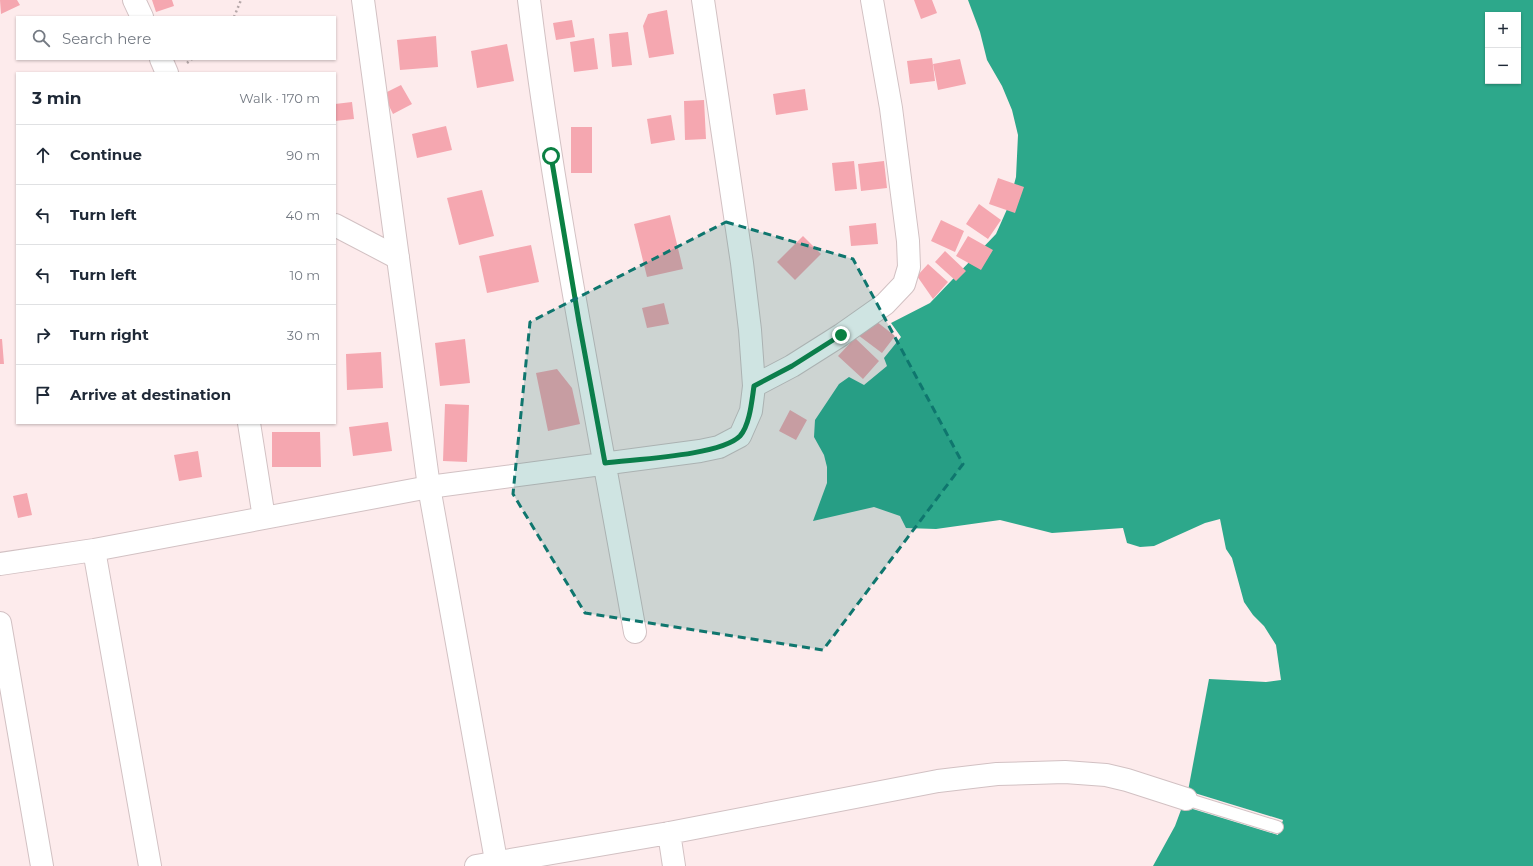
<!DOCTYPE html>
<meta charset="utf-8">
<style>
body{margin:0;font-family:Montserrat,sans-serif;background:#f2f2f3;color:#1f2937}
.controls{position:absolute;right:12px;top:12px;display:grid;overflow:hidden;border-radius:0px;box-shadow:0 1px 3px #0004}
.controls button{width:36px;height:36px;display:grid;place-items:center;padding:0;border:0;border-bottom:1px solid #e0e1e3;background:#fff;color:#1f2937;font:20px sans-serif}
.stop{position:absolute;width:12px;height:12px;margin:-9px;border:3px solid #0b8043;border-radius:50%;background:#fff}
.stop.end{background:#0b8043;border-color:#fff;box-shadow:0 1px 4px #0008}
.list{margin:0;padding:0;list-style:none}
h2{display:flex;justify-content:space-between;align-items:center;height:52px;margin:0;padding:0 16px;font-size:17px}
h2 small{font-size:13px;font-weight:400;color:#747a83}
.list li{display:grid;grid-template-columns:26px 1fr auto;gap:12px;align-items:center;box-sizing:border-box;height:60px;padding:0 16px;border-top:1px solid #e0e1e3}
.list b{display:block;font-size:15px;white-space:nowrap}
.list em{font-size:13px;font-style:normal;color:#747a83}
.icon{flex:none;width:22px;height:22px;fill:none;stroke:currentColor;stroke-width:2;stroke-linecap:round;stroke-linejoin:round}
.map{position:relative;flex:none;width:1533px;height:866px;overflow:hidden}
.search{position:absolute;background:#fff;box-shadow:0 1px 3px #0004;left:16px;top:16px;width:320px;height:44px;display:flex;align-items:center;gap:10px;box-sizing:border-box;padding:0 14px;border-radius:0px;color:#747a83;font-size:15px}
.panel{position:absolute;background:#fff;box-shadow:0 1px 3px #0004;left:16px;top:72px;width:320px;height:352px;border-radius:0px}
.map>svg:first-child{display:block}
.water{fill:#2da88b;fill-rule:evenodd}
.pier{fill:#fdebec}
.building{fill:#f5a7b0}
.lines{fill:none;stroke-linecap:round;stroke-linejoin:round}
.service-casing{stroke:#d2c1c3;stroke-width:14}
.minor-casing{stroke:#d2c1c3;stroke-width:24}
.tertiary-casing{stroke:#d2c1c3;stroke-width:24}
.path{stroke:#b5a7a8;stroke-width:2.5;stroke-dasharray:2 3;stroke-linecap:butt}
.service{stroke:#fff;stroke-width:12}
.minor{stroke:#fff;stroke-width:22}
.tertiary{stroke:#fff;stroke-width:22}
.route{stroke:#0b8043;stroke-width:5}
.marked{fill:#0f766e;fill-opacity:0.2;stroke:#0f766e;stroke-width:3;stroke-dasharray:8 5;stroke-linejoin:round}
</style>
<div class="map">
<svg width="1533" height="866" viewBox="0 0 1533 866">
<rect width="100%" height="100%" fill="#fdebec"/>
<path class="water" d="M968,0H1533V866H1153L1175,826L1188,791L1209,679L1266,682L1281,680L1276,645L1264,626L1253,615L1244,602L1232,558L1226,549L1220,519L1205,523L1154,546L1140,547L1127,543L1123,528L1052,533L1000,520L936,529L906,528L900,516L874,507L813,521L827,483V467L824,455L814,437L815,420L839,384L849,377L864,385L887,366L884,358L901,337L891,323L930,303L996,234L1008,207L1016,177L1018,135L1012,110L1002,86L987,60L980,32ZM1488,15H1518V81H1488Z"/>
<path class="pier" d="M1188,791L1283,820L1278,835L1183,806Z"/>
<path class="building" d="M0,0H17L20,5L1,14Z
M152,0H172L174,6L156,12Z
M914,0H932L937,13L921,19Z
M667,10L674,54L649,58L643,26L648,14Z
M572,20L575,37L556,40L553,23Z
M628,32L632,65L612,67L609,34Z
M436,36L438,67L400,70L397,40Z
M594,38L598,69L574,72L570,42Z
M507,44L514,81L477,88L471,51Z
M932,58L935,81L910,84L907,61Z
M960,59L966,84L938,90L933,64Z
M401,85L412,104L393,114L383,94Z
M805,89L808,110L776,115L773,94Z
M704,100L706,139L685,140L684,101Z
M352,102L354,119L335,121V104Z
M671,115L675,140L651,144L647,119Z
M446,126L452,150L417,158L412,134Z
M571,127H592V173H571Z
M854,161L857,189L835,191L832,163Z
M884,161L887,188L861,191L858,164Z
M998,178L1024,187L1015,213L989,204Z
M482,190L494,236L459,245L447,198Z
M979,204L1001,220L988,239L966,224Z
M670,215L683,269L647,277L634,224Z
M941,220L964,231L955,252L931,241Z
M876,223L878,244L851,246L849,226Z
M803,236L821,254L795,280L777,262Z
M968,236L993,250L981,270L956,256Z
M531,245L539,282L487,293L479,256Z
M945,251L966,271L956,281L935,262Z
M928,264L948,282L933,299L917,276Z
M664,303L669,324L647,328L642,308Z
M872,318L895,336L882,353L858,335Z
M855,338L879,361L863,379L838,356Z
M0,339H2L4,364H0Z
M465,339L470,383L440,386L435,343Z
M381,352L383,388L347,390L346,354Z
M557,369L572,388L580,424L548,431L536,373Z
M445,404L469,405L467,462L443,461Z
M790,410L807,420L796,440L779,431Z
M388,422L392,451L353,456L349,427Z
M272,432H320L321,467H272Z
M198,451L202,477L179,481L174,455Z
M27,493L32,515L18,518L13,496Z"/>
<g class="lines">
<defs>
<path id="service" d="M1186,799L1277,827"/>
<path id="minor" d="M134,0L142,17
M529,0C555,212 598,422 635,632
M161,59L167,73
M335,225L398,258
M754,386L792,366L841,335L885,304L904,284L909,267L908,241L891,108L872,0
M249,423L264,518
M94,550L150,866
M0,564L94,550L429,487L700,451L719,447L740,436L751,411L754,386L750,330L742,263L703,0
M0,623L42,866
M669,833L674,866
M476,866L669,833L938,781L997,774L1065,772L1106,775L1127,780L1186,799"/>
<path id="tertiary" d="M363,0L429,487L497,866"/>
</defs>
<use href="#service" class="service-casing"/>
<use href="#minor" class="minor-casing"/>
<use href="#tertiary" class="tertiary-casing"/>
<path class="path" d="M234,17L241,0
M187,63L192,59"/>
<use href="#service" class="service"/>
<use href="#minor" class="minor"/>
<use href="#tertiary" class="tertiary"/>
</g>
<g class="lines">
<path class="route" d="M551,156L579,322L605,463C635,459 720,456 740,436C750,425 752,399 754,386L792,366L841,335"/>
</g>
<path class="marked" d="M726,222L853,259L963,464L823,650L585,613L513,494L530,322Z"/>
</svg>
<div class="controls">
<button>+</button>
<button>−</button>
</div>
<div class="stop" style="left:551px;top:156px"></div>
<div class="stop end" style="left:841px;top:335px"></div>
<div class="search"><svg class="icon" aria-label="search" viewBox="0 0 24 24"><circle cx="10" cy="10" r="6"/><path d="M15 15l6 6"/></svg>Search here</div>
<section class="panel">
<h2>3 min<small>Walk · 170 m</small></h2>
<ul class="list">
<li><svg class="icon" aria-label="ahead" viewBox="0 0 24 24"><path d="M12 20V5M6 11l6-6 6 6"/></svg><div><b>Continue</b></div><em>90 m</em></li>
<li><svg class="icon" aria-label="left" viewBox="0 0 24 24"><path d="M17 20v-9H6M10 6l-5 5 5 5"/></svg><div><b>Turn left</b></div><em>40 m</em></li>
<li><svg class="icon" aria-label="left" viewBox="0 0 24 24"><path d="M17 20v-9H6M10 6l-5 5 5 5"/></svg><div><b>Turn left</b></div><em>10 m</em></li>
<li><svg class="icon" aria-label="right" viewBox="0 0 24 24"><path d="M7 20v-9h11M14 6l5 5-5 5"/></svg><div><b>Turn right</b></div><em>30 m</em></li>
<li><svg class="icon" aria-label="arrive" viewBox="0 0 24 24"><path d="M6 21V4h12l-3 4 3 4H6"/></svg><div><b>Arrive at destination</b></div></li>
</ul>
</section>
</div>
